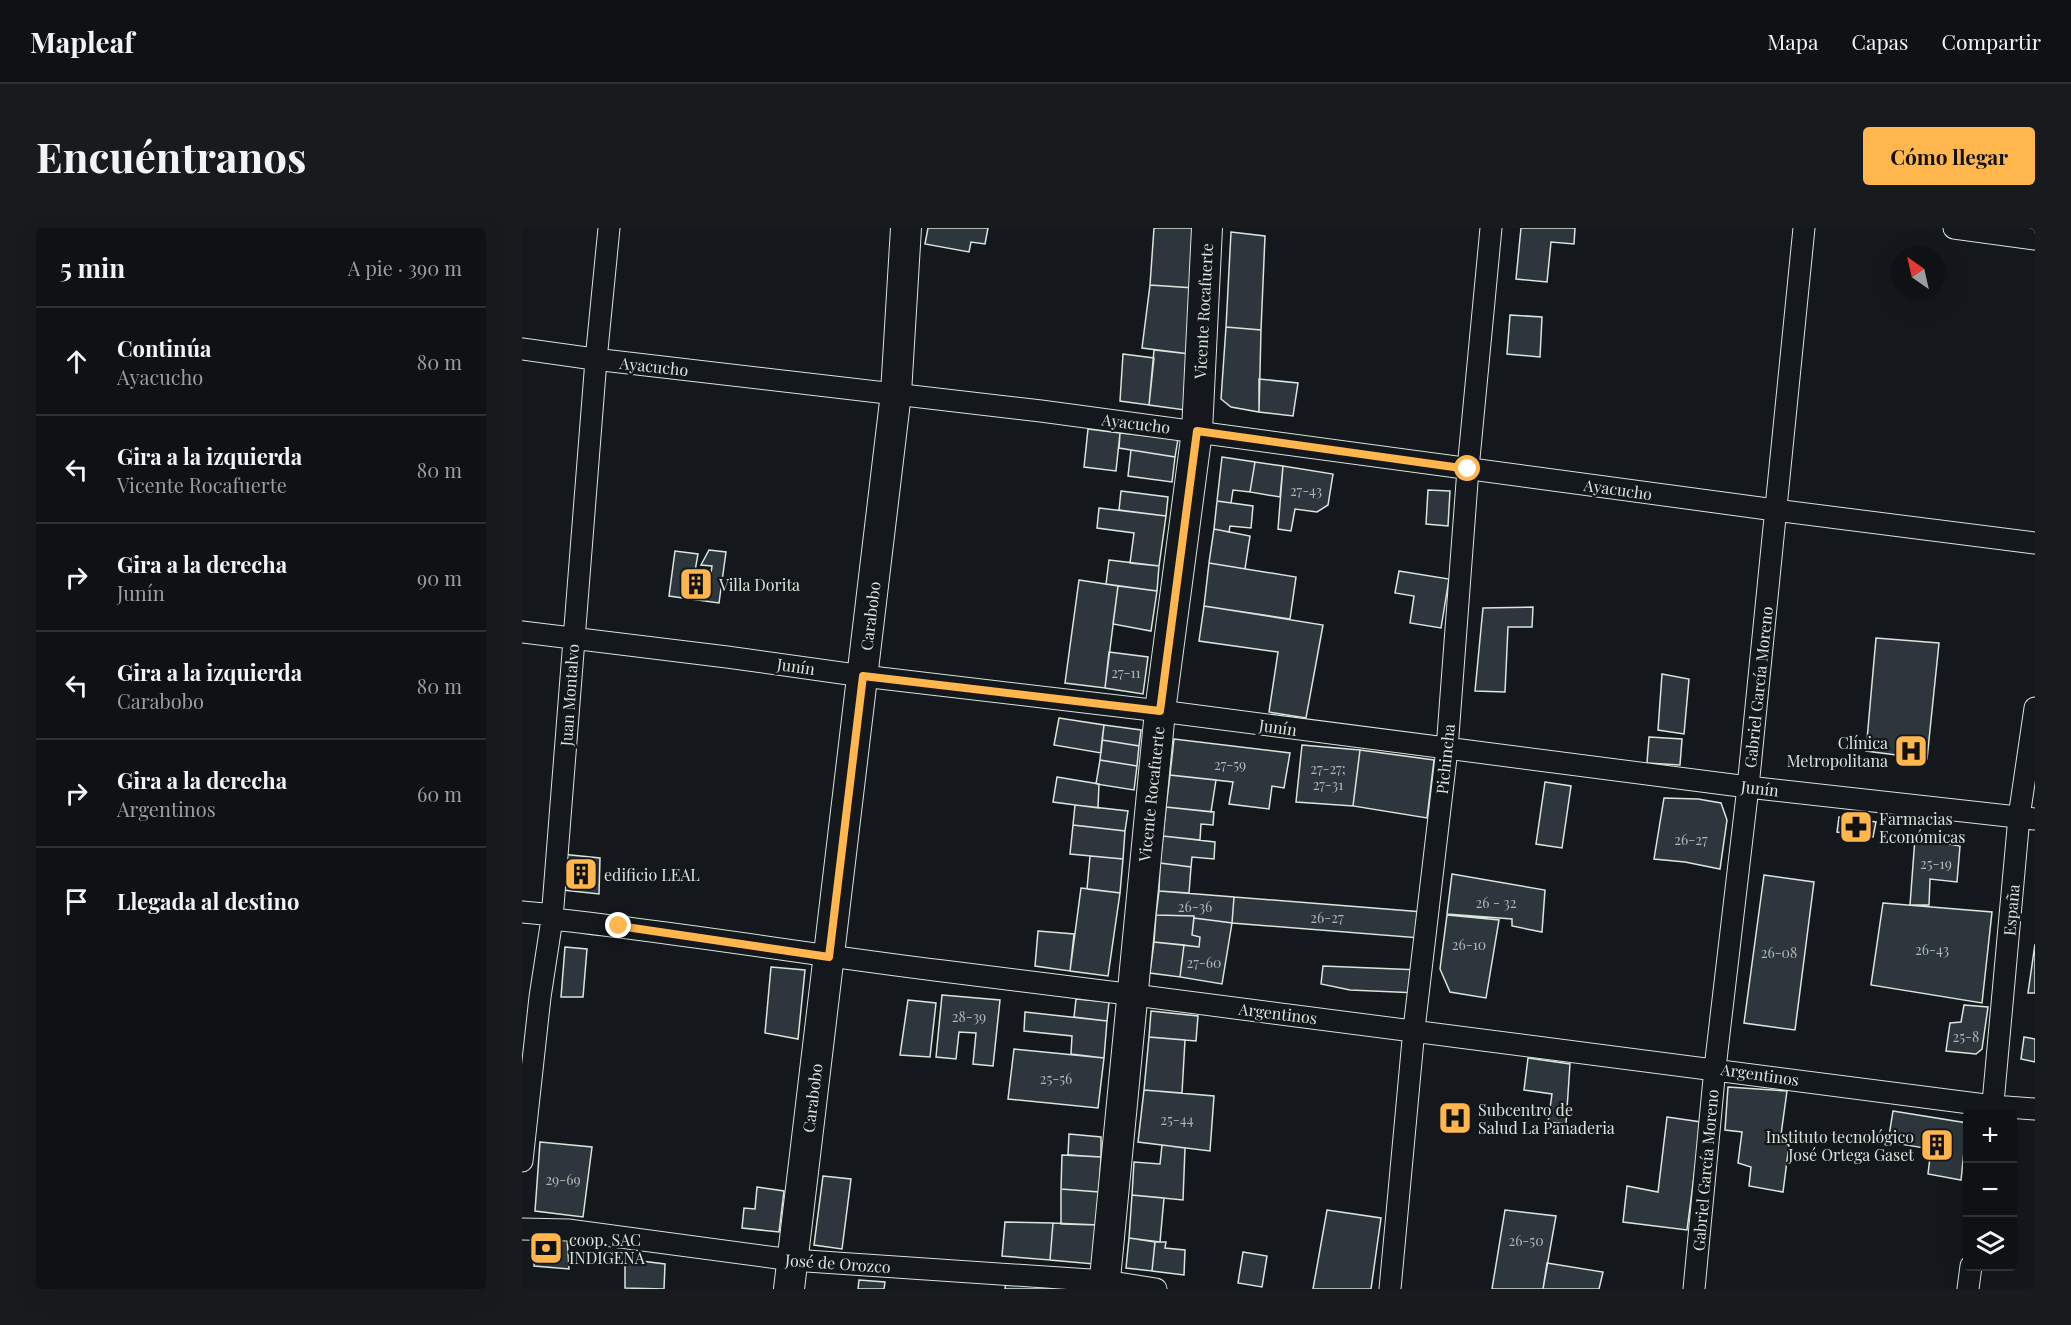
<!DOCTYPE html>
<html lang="es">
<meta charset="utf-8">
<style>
body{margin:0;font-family:"Playfair Display",serif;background:#181b1e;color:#f1f3f6}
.controls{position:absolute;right:18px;bottom:18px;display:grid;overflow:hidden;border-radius:6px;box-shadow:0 6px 24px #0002}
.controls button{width:54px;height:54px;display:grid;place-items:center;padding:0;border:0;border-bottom:2px solid #2f3234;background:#0f1215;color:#f1f3f6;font:30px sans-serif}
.compass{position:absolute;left:1369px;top:18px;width:54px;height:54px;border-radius:50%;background:#0f1215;box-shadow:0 6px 24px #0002;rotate:326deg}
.stop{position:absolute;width:18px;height:18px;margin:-14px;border:4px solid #ffb74d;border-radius:50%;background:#fff}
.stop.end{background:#ffb74d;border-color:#fff;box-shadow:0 2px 6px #0008}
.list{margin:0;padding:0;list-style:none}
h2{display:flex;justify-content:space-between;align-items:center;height:78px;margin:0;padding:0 24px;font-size:26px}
h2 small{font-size:20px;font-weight:400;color:#9b9ea0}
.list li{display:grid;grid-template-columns:39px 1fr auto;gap:18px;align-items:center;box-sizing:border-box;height:108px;padding:0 24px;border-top:2px solid #2f3234}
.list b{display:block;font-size:22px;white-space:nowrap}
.list p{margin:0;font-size:20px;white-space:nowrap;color:#9b9ea0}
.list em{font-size:20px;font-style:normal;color:#9b9ea0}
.icon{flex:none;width:33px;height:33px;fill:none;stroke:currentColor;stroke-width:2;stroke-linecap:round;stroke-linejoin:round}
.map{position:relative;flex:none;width:1513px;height:1061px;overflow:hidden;border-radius:6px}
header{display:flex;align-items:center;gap:36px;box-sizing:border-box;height:84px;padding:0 30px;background:#0f1215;border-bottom:2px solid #2f3234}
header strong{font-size:28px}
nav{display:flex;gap:33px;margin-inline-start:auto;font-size:21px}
.intro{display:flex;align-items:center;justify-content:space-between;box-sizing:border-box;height:144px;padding:0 36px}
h1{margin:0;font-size:42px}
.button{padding:15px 27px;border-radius:6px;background:#ffb74d;color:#111;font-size:21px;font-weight:700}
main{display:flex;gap:36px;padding:0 36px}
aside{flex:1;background:#0f1215;border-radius:6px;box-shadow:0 6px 24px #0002}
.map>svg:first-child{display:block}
.building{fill:#2c363c;stroke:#d8e6dc;stroke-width:1.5}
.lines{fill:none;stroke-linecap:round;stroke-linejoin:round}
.minor-casing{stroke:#d8e6dc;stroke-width:23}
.secondary-casing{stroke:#d8e6dc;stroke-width:32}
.minor{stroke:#14181c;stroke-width:21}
.secondary{stroke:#14181c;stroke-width:30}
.route{stroke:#ffb74d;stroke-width:8}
.labels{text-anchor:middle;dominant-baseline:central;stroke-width:4.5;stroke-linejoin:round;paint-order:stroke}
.number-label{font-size:14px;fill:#adbab4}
.street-label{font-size:16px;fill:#d8e6dc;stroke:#14181c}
.poi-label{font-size:16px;fill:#d8e6dc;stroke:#14181c;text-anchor:start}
</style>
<header>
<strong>Mapleaf</strong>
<nav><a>Mapa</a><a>Capas</a><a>Compartir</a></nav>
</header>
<div class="intro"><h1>Encuéntranos</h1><a class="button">Cómo llegar</a></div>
<main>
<aside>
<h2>5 min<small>A pie · 390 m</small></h2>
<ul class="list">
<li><svg class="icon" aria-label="ahead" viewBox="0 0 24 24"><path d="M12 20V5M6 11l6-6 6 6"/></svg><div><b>Continúa</b><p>Ayacucho</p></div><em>80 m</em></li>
<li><svg class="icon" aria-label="left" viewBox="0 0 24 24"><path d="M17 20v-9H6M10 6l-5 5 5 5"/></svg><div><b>Gira a la izquierda</b><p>Vicente Rocafuerte</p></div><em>80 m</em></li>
<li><svg class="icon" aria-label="right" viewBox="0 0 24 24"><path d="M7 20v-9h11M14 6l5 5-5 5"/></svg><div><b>Gira a la derecha</b><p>Junín</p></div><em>90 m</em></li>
<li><svg class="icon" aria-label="left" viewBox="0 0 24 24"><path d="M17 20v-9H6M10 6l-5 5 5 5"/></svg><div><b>Gira a la izquierda</b><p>Carabobo</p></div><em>80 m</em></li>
<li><svg class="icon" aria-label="right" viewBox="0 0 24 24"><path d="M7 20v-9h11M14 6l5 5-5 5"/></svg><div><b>Gira a la derecha</b><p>Argentinos</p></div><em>60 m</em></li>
<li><svg class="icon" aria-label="arrive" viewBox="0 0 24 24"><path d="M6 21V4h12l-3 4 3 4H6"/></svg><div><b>Llegada al destino</b></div></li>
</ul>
</aside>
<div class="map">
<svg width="1513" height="1061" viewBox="0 0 1513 1061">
<rect width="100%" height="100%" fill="#14181c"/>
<path class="building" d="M406,0H466L463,16L449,14L447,24L403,16Z
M632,0H675L672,60L628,57Z
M999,0H1053L1052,16L1029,14L1025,54L994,51Z
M709,4L743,8L739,102L704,99Z
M628,57L672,60L668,126L620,120Z
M988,87L1020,89L1018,129L985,126Z
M704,99L739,102L737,184L709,179L699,171Z
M632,122L668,126L663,182L627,177Z
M601,126L632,130L627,177L598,173Z
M737,151L776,155L771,188L737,184Z
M566,201L598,205L594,243L562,239Z
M598,205L656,211L653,229L597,220Z
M609,222L653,229L650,254L606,248Z
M700,229L733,234L728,264L711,262L709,275L695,273Z
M733,234L761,238L758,269L728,264Z
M761,238L811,246L806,277L795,284L773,281L769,303L756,301Z
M906,262L928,263L926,298L904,296Z
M599,263L646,269L644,288L597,282Z
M695,273L731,278L729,300L708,298L707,304L692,301Z
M577,280L644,288L637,338L608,335L612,305L575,300Z
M692,301L728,308L723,341L687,335Z
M187,322L204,324L197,375L147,368L153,323L176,326L173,343L189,345L190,338L179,337Z
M587,332L637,338L635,363L584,356Z
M687,335L774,349L768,391L682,378Z
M877,343L927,351L919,400L888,395L892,368L873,365Z
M557,352L596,358L583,460L543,455Z
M596,358L635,363L629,403L591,396Z
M682,378L801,397L784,490L747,484L756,424L677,413Z
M1011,379L1010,399H986L983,464L953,463L961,380Z
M1354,410L1417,415L1405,531L1344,523Z
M587,424L626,429L621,466L583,460Z
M1140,446L1167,451L1162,506L1136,502Z
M537,490L582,497L579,525L532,517Z
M582,497L619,502L617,518L580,512Z
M1127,509L1160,511L1158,537L1125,535Z
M652,511L768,525L762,560L750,558L747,581L707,576L711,554L648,547Z
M580,512L617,518L615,538L578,532Z
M780,517L838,522L831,578L774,574Z
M838,522L912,532L905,590L831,578Z
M578,532L615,538L612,562L574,556Z
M648,547L694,552L689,584L644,579Z
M535,549L577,556L576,580L531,574Z
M1023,554L1049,558L1040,620L1014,616Z
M1142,570L1176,571L1199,575L1205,592L1198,641L1163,634L1132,631Z
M553,577L606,583L603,603L551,597Z
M644,579L692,584L691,597L679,596L678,612L641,608Z
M1317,589L1354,594L1351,609L1315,604Z
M551,597L603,603L601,631L548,626Z
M641,608L693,614L692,631L670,629L669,639L638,635Z
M1393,610L1438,618L1435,654L1408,651L1407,677H1388Z
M39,626L78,630L77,666L41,662Z
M568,628L601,631L598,665L565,661Z
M638,635L669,639L667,665L637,663Z
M930,646L1023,662L1020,704L990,698V691L925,686Z
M1242,647L1292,654L1273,802L1222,795Z
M559,660L598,665L586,748L548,743Z
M637,663L712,669L710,695L672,690V688L634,687Z
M712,669L901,684L898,710L710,695Z
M1361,675L1470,684L1460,775L1349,757Z
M634,687L672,688L670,707L678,709L677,719L632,714Z
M925,687L977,692L964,770L928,764L918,741Z
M672,690L710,695L700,756L658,749L662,717L677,719L678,709L670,707Z
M516,703L552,706L548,743L513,738Z
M632,714L662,717L658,749L628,745Z
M1513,716V765H1506Z
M43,719L65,721L61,769H39Z
M801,738L898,742L896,765L828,762L799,756Z
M249,739L283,742L276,811L243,805Z
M420,767L478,772L471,838L451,836L454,805L437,804L434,831L414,829Z
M554,771L587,774L585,793L552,789Z
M386,772L414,775L408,829L378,827Z
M1442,777L1466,779L1460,821L1454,826L1424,823L1428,795L1439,794Z
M629,783L676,788L674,813L627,809Z
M503,784L585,793L582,830L549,826L550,808L502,803Z
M627,809L663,812L660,865L622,862Z
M1502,809L1513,811V834L1499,831Z
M492,821L582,830L576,880L486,871Z
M1006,830L1048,836L1044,896L1026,894L1030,866L1002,862Z
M1206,859L1265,863L1258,914L1267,917L1261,964L1227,958L1229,939L1216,935L1220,904L1203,902Z
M622,862L692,868L688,923L616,914Z
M1371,883L1445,895L1439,952L1406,946L1409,921L1366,914Z
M1145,889L1179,894L1165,1002L1101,994L1105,958L1136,964Z
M547,906L579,909V929L546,927Z
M18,914L70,919L61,989L13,983Z
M640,917L663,920L661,972L610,967L612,934L638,936Z
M540,927L579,929L577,964L539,961Z
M301,948L329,951L320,1021L292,1017Z
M235,959L262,963L257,1004L220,1000L222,980L233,981Z
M539,961L577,964L576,997L539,996Z
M610,967L642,970L638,1014L607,1010Z
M805,982L859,990L849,1061H791Z
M983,982L1034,988L1021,1061H970Z
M483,994L531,995L528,1032L480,1028Z
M531,995L576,997L572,1036L528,1032Z
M14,1004L45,1008L47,1041L12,1038Z
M607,1010L633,1014L630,1043L604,1040Z
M633,1014H644L643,1020L663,1022L662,1047L630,1043Z
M721,1024L745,1028L740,1059L716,1055Z
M103,1031L143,1036L142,1061L103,1060Z
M1025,1035L1081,1044L1077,1061H1021Z
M337,1052L363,1054L362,1061H336Z
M484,1054L531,1058V1061H483Z"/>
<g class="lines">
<defs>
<path id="minor" d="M1432,0L1513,11
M0,121L72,131L519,183L1253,282L1513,315
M0,404L205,429L341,448L638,483L1226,559L1513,591
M0,684L22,686L30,691C161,705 290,727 421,743C771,787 1121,830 1471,878L1513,881
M1470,886L1497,589L1513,480
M0,933L18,769L30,691L74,132L87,0
M0,1001L46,1002L270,1032L583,1053L634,1061
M868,1061L892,801L925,521L946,241L969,0
M1172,1061L1193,840L1226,559L1282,0
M1446,1061L1449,1038"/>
<path id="secondary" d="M267,1061L374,165L384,0
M582,1061L638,483L675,203L685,0"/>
</defs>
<use href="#minor" class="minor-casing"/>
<use href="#secondary" class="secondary-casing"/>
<use href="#minor" class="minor"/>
<use href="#secondary" class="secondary"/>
</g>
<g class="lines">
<path class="route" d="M97,698L307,729L341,448L638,483L675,203L946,241"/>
</g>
<defs>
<symbol id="building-square" viewBox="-11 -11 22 22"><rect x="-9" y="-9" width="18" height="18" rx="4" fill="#ffb74d" stroke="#14181c"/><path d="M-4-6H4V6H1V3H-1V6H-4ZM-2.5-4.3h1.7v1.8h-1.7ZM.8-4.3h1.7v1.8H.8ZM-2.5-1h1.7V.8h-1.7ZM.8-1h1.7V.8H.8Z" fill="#111"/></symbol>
<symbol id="hospital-square" viewBox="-11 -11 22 22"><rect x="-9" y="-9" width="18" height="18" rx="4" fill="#ffb74d" stroke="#14181c"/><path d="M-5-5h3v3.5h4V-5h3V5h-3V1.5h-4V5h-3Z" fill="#111"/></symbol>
<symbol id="pharmacy-square" viewBox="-11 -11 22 22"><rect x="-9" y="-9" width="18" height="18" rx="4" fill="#ffb74d" stroke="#14181c"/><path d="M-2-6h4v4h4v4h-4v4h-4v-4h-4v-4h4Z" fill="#111"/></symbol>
<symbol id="bank-square" viewBox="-11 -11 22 22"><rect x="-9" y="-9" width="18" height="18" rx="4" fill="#ffb74d" stroke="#14181c"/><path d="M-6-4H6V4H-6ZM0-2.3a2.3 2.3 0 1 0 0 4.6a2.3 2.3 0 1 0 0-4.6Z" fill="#111"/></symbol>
</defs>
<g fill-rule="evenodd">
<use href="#building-square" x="155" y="337" width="38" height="38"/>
<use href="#hospital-square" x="1370" y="504" width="38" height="38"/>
<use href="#pharmacy-square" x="1315" y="580" width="38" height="38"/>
<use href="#building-square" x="40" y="627" width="38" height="38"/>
<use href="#hospital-square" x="914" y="871" width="38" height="38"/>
<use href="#building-square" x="1396" y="898" width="38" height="38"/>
<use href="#bank-square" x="5" y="1001" width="38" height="38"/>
</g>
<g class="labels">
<g class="number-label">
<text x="784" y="262">27-43</text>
<text x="604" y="444">27-11</text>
<text x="708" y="536">27-59</text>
<text x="806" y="540">27-27;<tspan x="806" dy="16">27-31</tspan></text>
<text x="1169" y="611">26-27</text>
<text x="1414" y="635">25-19</text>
<text x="974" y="674">26 - 32</text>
<text x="673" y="678">26-36</text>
<text x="805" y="689">26-27</text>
<text x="947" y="716">26-10</text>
<text x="1410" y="721">26-43</text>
<text x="1257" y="724">26-08</text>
<text x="682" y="734">27-60</text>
<text x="447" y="788">28-39</text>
<text x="1444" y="808">25-8</text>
<text x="534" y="850">25-56</text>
<text x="655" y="891">25-44</text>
<text x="41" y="951">29-69</text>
<text x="1004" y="1012">26-50</text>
</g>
<g class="street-label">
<text transform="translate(681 83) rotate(-87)">Vicente Rocafuerte</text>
<text transform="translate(132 138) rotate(6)">Ayacucho</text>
<text transform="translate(614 195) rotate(7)">Ayacucho</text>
<text transform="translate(1096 261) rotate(8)">Ayacucho</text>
<text transform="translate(348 388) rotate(-83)">Carabobo</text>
<text transform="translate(274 438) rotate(8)">Junín</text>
<text transform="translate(1236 459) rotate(-84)">Gabriel García Moreno</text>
<text transform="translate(47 467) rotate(-86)">Juan Montalvo</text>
<text transform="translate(756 499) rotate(8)">Junín</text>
<text transform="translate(923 531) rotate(-84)">Pichincha</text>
<text transform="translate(1238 560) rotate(7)">Junín</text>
<text transform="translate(629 566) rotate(-84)">Vicente Rocafuerte</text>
<text transform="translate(1489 682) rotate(-85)">España</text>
<text transform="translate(756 785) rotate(7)">Argentinos</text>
<text transform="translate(1238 846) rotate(8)">Argentinos</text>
<text transform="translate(290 870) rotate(-83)">Carabobo</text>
<text transform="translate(1183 942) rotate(-85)">Gabriel García Moreno</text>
<text transform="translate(316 1035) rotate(4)">José de Orozco</text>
</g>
<g class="poi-label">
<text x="197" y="356">Villa Dorita</text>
<text x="1366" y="514" text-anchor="end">Clínica<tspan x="1366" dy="18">Metropolitana</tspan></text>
<text x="1357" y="590">Farmacias<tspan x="1357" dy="18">Económicas</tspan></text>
<text x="82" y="646">edificio LEAL</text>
<text x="956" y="881">Subcentro de<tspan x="956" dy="18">Salud La Panaderia</tspan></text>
<text x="1392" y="908" text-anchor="end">Instituto tecnológico<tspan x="1392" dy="18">José Ortega Gaset</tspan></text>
<text x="47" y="1011">coop. SAC<tspan x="47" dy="18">INDIGENA</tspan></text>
</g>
</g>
</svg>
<div class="controls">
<button>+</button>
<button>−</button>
<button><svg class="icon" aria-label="layers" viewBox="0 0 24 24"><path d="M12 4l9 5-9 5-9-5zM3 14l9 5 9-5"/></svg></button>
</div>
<svg class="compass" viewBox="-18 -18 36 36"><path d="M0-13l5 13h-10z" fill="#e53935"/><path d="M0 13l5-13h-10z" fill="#9b9ea0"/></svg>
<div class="stop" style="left:946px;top:241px"></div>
<div class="stop end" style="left:97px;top:698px"></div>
</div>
</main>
